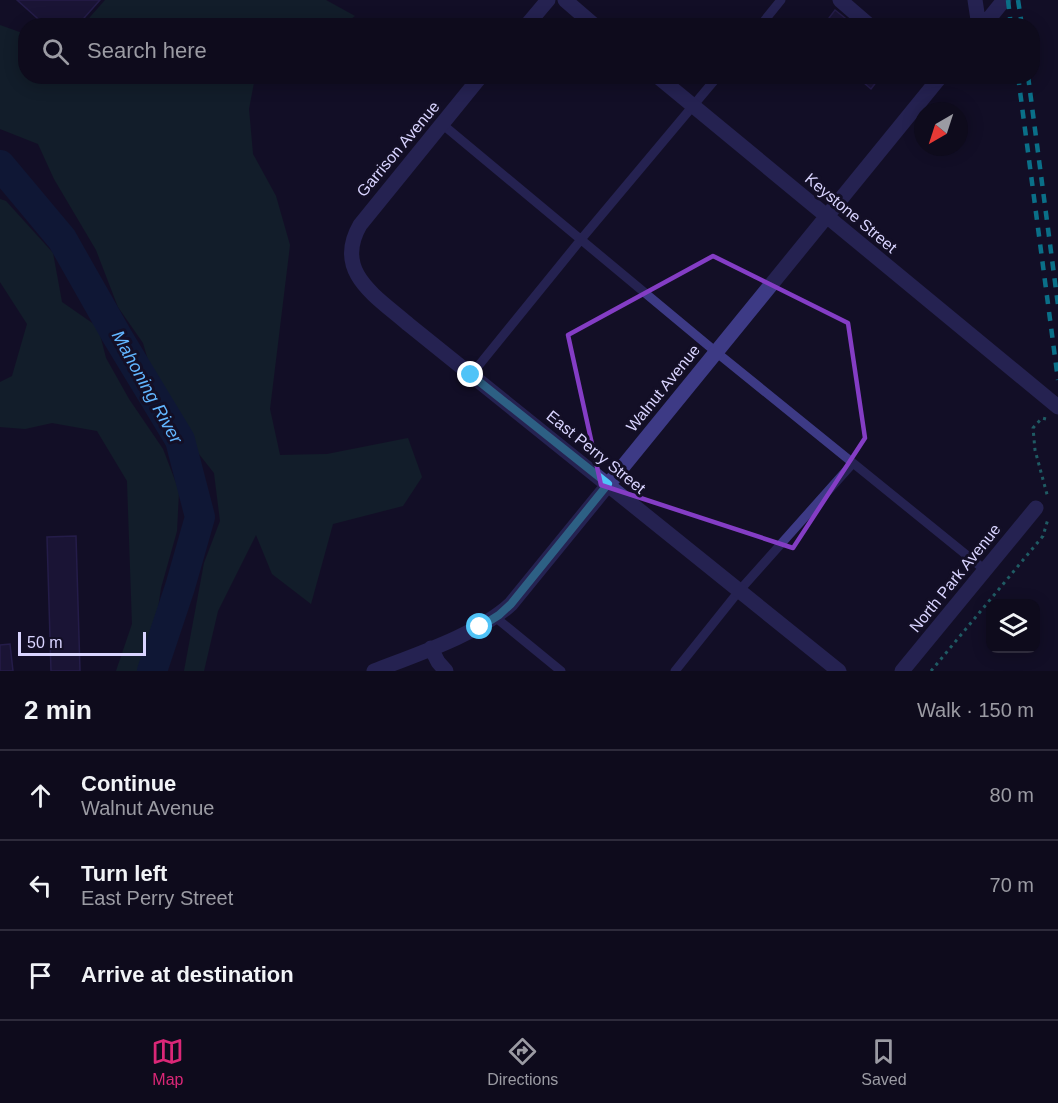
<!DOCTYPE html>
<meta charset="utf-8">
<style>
body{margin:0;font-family:Helvetica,sans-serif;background:#1c1929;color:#f1f3f6}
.controls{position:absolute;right:18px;bottom:18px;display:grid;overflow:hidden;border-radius:12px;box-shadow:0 3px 15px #0003}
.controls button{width:54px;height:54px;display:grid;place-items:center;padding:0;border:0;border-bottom:2px solid #2e2b3b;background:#0e0b1c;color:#f1f3f6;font:30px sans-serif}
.compass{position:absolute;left:914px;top:102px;width:54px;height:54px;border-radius:50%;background:#0e0b1c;box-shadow:0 3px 15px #0003;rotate:219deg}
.scale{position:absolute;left:18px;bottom:15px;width:128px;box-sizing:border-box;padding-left:6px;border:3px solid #d9d4ff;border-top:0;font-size:16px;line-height:21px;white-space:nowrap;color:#d9d4ff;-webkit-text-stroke:4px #130f26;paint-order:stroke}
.stop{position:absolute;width:18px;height:18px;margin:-14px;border:4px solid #4fc3f7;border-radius:50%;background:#fff}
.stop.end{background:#4fc3f7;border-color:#fff;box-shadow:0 2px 6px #0008}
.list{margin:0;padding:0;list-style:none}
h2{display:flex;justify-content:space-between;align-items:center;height:78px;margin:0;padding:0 24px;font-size:26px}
h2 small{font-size:20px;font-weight:400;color:#9b9ba3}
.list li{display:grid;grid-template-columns:39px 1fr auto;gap:18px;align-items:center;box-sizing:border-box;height:90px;padding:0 24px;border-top:2px solid #2e2b3b}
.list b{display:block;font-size:22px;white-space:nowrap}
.list p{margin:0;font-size:20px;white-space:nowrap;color:#9b9ba3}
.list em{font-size:20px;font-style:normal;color:#9b9ba3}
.icon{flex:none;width:33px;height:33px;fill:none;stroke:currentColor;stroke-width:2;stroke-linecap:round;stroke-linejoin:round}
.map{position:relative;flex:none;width:1058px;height:671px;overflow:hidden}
.search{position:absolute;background:#0e0b1c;box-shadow:0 3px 15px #0003;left:18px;right:18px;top:18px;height:66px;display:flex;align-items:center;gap:15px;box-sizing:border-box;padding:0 21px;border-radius:24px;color:#9b9ba3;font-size:22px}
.sheet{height:348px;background:#0e0b1c}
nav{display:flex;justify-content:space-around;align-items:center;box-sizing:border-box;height:84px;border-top:2px solid #2e2b3b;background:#0e0b1c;font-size:16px;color:#9b9ba3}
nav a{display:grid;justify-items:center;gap:3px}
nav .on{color:#db2777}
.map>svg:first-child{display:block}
.green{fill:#12302f}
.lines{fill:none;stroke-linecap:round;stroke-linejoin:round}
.river{stroke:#0c2248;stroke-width:30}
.building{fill:#241b47;stroke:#3b2d73;stroke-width:1.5}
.path{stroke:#2fb8b0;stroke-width:3;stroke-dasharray:3 4.5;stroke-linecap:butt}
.service{stroke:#3d3a85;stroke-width:9}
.minor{stroke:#3d3a85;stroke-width:15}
.rail{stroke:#00e5ff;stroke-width:4.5;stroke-dasharray:9 8;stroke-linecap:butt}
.route{stroke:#4fc3f7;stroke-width:8}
.marked{fill:none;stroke:#843dc5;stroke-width:4.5;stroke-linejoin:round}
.labels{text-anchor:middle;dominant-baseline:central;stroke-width:6;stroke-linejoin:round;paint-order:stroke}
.street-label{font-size:16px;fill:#d9d4ff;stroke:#130f26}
.water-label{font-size:18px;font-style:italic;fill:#62b6ff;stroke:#130f26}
</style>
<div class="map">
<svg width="1058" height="671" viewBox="0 0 1058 671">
<rect width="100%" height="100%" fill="#130f26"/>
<path class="green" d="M105,0H326L355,16L341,26L83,25Z
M0,25L25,34L26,76L255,77L249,109L253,154L276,196L290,245L270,409L280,455L327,454L408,438L422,477L403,506L333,524L311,604L272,574L256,535L218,611L204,671H184L204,563L220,521L214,473L195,449L154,380L143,343L118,307L96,250L54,179L38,144L0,129Z
M0,199L6,201L53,253L62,302L98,327L106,358L129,399L163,449L179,491L177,531L161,588L154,634L141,671H116L132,624L127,481L97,431L52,423L25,429L0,427V382L12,376L27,324L0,282Z"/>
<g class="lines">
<path class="river" d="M0,165L62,239L117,336L180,440L200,517L180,587L152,671"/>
</g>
<path class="building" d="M17,0H100L77,26H46Z
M835,10L855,26H823Z
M856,76H881L871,89Z
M76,536L80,671H51L47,537Z
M10,644L13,671H0V645Z"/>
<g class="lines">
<path class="path" d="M1046,419L1042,418L1033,428L1035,450L1048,498
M931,671L1043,536L1048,519"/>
<path class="service" d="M760,26L781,0
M442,124L716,352L985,570
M471,375L583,237L718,76
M495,617L561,671
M675,671L739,591L853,463"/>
<path class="minor" d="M565,0L595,26
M840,0L870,26
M975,0L979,26
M526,26L548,0
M983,26L1004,0
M481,76L360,225C333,272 376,296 408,324L839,671
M657,76L1058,407
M431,648L438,662L446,671
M374,671C415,655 479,634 511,604L941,76
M902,671L1036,508"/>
<path class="rail" d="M1008,0L1011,26
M1018,0L1022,26
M1018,76L1058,380
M1028,76L1058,305"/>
</g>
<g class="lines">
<path class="route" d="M471,375L608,484L511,604L499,615L480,627"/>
</g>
<path d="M0 0H1058V671H0ZM713,256L848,323L865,438L793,548L601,485L568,335Z" fill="#130f26" fill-opacity=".55" fill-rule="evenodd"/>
<path class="marked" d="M713,256L848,323L865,438L793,548L601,485L568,335Z"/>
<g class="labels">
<g class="street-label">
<text transform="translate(398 149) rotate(-50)">Garrison Avenue</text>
<text transform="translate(851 213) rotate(40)">Keystone Street</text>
<text transform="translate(663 388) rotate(-51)">Walnut Avenue</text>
<text transform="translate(596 452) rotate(39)">East Perry Street</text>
<text transform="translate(955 578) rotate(-51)">North Park Avenue</text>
</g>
<g class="water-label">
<text transform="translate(147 387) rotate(61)">Mahoning River</text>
</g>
</g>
</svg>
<div class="controls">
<button><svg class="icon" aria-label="layers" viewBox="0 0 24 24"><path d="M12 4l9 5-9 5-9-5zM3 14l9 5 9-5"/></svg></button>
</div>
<svg class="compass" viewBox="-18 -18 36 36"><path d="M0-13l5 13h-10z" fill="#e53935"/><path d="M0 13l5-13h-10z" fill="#9b9ba3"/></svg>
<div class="scale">50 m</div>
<div class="stop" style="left:480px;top:627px"></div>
<div class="stop end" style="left:471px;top:375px"></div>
<div class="search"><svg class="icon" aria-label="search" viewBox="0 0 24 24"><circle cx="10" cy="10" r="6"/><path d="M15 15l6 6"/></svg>Search here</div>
</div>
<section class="sheet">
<h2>2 min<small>Walk · 150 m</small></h2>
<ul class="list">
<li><svg class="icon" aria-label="ahead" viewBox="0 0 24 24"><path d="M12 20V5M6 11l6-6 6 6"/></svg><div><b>Continue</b><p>Walnut Avenue</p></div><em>80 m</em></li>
<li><svg class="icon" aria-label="left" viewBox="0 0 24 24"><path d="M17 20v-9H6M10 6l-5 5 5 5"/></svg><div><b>Turn left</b><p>East Perry Street</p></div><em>70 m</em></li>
<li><svg class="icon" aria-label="arrive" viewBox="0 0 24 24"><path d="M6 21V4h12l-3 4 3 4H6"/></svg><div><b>Arrive at destination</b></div></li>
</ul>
</section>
<nav>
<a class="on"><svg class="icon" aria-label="map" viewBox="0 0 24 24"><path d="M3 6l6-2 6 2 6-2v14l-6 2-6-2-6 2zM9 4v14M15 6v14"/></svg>Map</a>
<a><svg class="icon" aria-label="directions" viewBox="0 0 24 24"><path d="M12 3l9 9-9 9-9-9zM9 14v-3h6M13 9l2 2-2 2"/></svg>Directions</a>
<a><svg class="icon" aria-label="saved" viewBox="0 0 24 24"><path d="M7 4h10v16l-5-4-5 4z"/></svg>Saved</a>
</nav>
